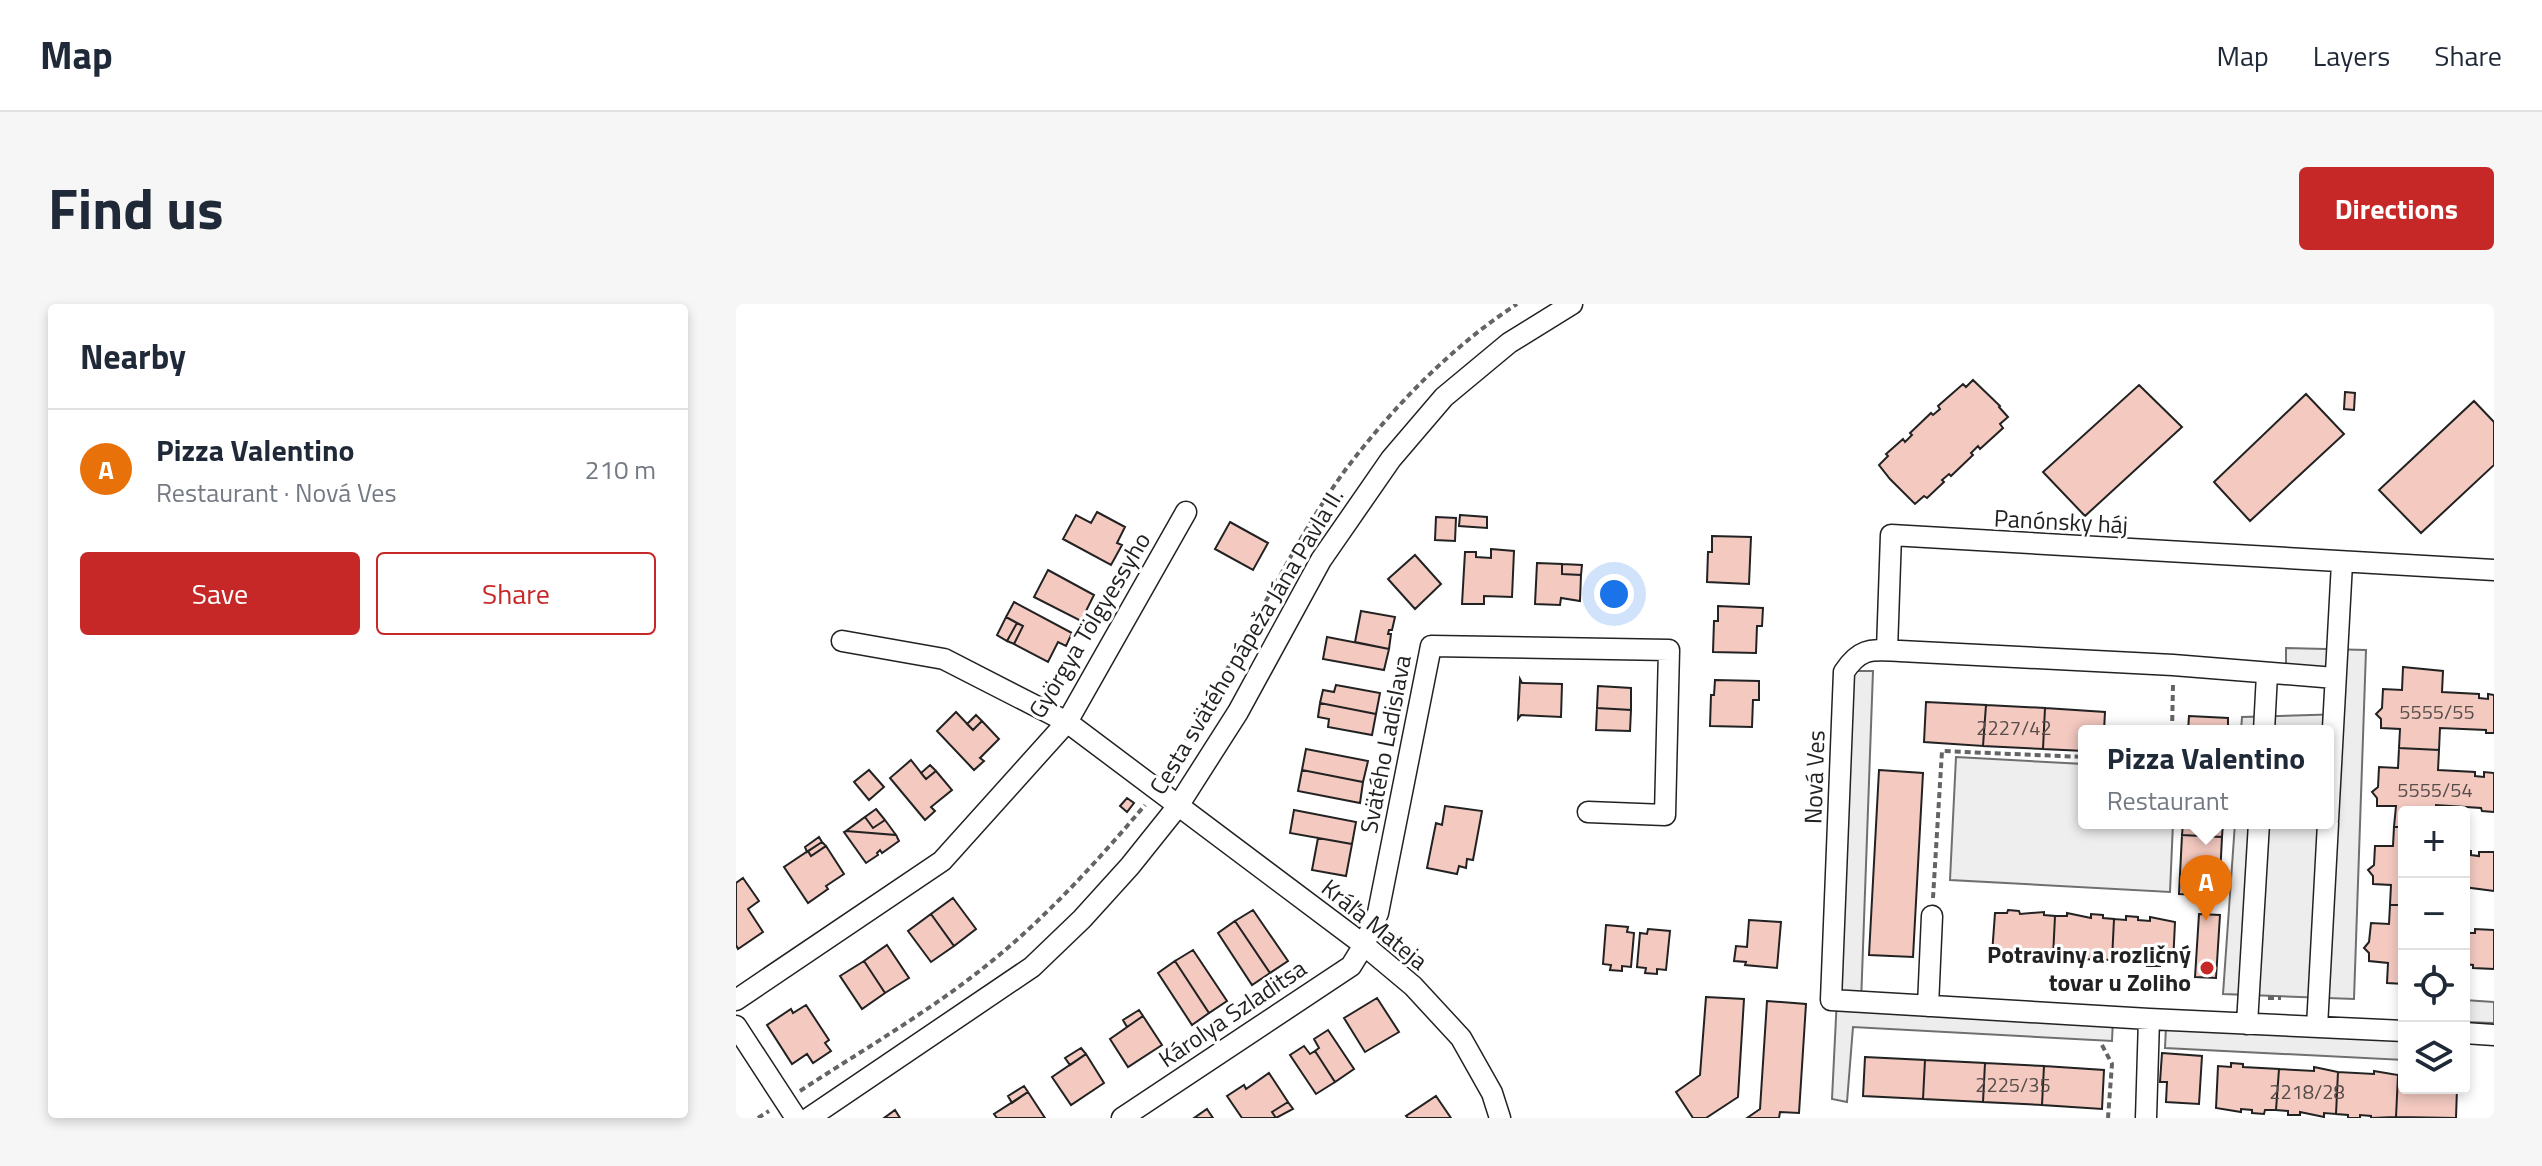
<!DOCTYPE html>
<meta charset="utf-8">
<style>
body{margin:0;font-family:"Titillium Web",sans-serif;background:#f6f6f7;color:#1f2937}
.controls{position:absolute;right:24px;bottom:24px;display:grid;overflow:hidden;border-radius:8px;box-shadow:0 4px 12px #0003}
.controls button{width:72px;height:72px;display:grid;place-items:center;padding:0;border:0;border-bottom:2px solid #e0e1e3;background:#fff;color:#1f2937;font:40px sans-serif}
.you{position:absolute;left:878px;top:290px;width:28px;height:28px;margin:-20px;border:6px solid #fff;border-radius:50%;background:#1a73e8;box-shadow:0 0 0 12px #1a73e833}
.badge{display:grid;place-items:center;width:52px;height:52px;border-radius:50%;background:#c62828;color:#fff;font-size:26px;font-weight:700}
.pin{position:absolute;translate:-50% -66px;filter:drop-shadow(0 2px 4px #0008)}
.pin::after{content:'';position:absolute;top:42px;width:28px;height:24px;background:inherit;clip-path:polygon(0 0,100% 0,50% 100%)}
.popup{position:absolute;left:1342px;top:421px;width:256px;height:104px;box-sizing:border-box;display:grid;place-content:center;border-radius:8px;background:#fff;filter:drop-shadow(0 2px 6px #0005);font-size:26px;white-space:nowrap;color:#747a83}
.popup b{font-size:30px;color:#1f2937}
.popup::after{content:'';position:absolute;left:50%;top:100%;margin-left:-16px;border:16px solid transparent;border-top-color:#fff}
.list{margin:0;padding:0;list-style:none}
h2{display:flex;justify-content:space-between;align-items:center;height:104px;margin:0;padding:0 32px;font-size:34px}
h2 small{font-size:26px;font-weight:400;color:#747a83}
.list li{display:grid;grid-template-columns:52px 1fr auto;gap:24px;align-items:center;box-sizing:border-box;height:120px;padding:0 32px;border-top:2px solid #e0e1e3}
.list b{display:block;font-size:30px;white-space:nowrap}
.list p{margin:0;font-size:26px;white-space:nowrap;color:#747a83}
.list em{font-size:26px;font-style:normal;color:#747a83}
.actions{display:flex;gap:16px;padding:24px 32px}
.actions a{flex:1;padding:18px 0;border:2px solid #c62828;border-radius:8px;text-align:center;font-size:28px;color:#c62828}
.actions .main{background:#c62828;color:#fff}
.icon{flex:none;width:44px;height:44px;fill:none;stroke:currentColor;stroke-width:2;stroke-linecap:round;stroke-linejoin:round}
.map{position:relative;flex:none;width:1758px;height:814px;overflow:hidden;border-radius:8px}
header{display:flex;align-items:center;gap:48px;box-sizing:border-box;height:112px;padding:0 40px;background:#fff;border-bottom:2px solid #e0e1e3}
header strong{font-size:38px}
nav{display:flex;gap:44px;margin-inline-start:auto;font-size:28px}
.intro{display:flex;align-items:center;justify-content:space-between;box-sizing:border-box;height:192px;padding:0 48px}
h1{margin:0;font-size:56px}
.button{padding:20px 36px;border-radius:8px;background:#c62828;color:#fff;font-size:28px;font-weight:700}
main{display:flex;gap:48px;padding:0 48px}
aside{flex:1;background:#fff;border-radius:8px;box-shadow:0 4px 12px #0003}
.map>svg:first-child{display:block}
.green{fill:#eee;stroke:#6f6f6f;stroke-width:2}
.parking{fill:#ededed;stroke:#6f6f6f;stroke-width:2}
.building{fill:#f3c9c0;stroke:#222;stroke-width:2}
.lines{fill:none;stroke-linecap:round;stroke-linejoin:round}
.street-casing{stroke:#222;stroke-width:23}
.path{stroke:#646464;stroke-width:4;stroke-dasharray:6 4;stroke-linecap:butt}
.street{stroke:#fff;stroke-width:20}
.poi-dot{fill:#c62828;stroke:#fff;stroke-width:3}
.labels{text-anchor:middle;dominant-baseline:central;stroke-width:6;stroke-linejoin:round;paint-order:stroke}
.number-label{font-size:20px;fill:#564c4a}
.street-label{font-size:24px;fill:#222;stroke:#fff}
.poi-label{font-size:24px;font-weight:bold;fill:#222;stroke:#fff;text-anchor:end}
</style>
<header>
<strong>Map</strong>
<nav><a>Map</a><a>Layers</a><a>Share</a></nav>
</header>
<div class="intro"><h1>Find us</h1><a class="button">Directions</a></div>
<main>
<aside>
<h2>Nearby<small></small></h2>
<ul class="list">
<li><span class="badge" style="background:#e8710a">A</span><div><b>Pizza Valentino</b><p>Restaurant · Nová Ves</p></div><em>210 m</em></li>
</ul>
<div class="actions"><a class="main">Save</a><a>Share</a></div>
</aside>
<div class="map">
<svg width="1758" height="814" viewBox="0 0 1758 814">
<rect width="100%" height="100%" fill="#fff"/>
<path class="green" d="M1220,453L1348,460V519H1437L1434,588L1214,576Z"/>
<path class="parking" d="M1550,344L1630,346L1618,695L1487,690L1499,519H1592V427H1505L1506,413L1608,410L1607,363L1550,364Z
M1117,367H1137L1125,699L1377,715L1376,737L1117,723L1111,798L1096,795Z
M1728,696L1758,698V719L1728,718Z
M1430,722L1668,734V756L1429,744Z"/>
<path class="building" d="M1237,76L1264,102L1263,103L1272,113L1264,120L1267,124L1244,145L1242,142L1235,149L1237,151L1215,172L1213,170L1206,176L1208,178L1191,194L1188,192L1179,200L1154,175L1143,161L1152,152L1150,150L1167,135L1169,138L1176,131L1174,129L1195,109L1197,111L1204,105L1202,102L1227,80L1230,83Z
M1403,81L1446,123L1349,212L1307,168Z
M1609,88L1619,89L1618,106L1608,105Z
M1570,90L1608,130L1514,217L1478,178Z
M1738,97L1758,118V161L1685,229L1643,186Z
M361,208L389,223L381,239L386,241L375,261L327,235L340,211L355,219Z
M724,211L751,213V224L723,222Z
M700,213L720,214L719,237L699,236Z
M494,218L532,239L517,266L479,245Z
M976,232L1015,233L1013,280L971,278L972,248H976Z
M755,245L778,247L776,293L748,292V300H726L729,248H740V253L755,254Z
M679,251L705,280L679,305L652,275Z
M801,259L826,260V270L845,271L844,297L825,294L824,301L799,300Z
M826,260L846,261L845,271L826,270Z
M312,266L358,291L345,317L298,293Z
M278,298L336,329L330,342L322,338L312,358L278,340L287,322L270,313Z
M982,302L1027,304L1026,322H1021L1020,349L977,348L978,317H982Z
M625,307L659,313L656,326H653L652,330H655L653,345L619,338Z
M270,313L281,319L271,337L261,331Z
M281,319L287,322L278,340L271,337Z
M591,333L653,345L648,366L587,355Z
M1667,363L1707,367L1706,388L1743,390V394L1752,395V390L1758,391V429H1750V426L1704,424L1703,446L1663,444L1664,425L1645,424V415L1640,410L1646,404L1647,385L1666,386Z
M784,375L786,379L826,380L825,413L785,411L782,415Z
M979,376L1023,377V396H1017L1016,423L974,422L975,391H978Z
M600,381L644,389L640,410L584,399L587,386L598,388Z
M862,382L895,384V406L861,404Z
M1190,398L1250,401L1247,442L1188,438Z
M584,399L640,410L636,431L592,423L593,415L582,413Z
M1250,401L1309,404L1307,445L1247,442Z
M861,404L895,406L894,427L860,426Z
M1309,404L1369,408L1368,427H1348V447L1307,445Z
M220,408L237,426L246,417L263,435L244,454L248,457L238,466L201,427Z
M240,411L246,417L237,426L231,420Z
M1453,412L1492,414V427H1452Z
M1663,444L1703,446L1702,466L1739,468V472L1748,473V468L1758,469V508L1746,507L1745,504L1700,501V508H1668V523H1658L1660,502H1641V494L1636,488L1642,483L1643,463L1662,464Z
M570,445L632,457L627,478L566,466Z
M175,456L190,475L200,467L216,486L195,503L199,507L189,516L154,474Z
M194,461L200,467L190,475L185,469Z
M133,466L148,483L133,496L118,478Z
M566,466L627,478L624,499L562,487Z
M1143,466L1187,469L1177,653L1133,651Z
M391,494L398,499L391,508L384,502Z
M709,502L746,507L737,556L731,555L730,564L723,562L721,570L691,564L700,519L706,521Z
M140,505L149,516L137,524L129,513Z
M558,506L620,518L616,540L554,529Z
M129,513L137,524L149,516L160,531L110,527Z
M1447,519H1487L1486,533L1446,531Z
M1658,523H1668V601H1654L1655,581L1637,580V572L1632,566L1638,561L1639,542H1657Z
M110,527L160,531L163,537L146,549L144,546L141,549L142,551L130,559L108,528Z
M1446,531L1486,533L1483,592L1443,590Z
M83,533L86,538L71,548L69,543Z
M582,534L616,540L610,572L576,566Z
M86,538L90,542L75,552L72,547Z
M90,542L108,570L90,582L92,585L72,599L48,563L72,547L75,552Z
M1728,547H1735V551L1743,552V548H1758V587L1728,583Z
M7,574L23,597L12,605L27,628L2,645L0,641V579Z
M217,594L240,625L218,642L195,610Z
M1654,601H1668V680L1651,679L1652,659L1633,657V649L1628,644L1633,638L1635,619L1653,620Z
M517,606L552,657L534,669L499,617Z
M1272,606L1283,607L1284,610L1308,608V611L1319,612L1317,653L1282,652L1281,655L1269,654V651L1256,650L1259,609H1271Z
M1331,609L1355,614V610L1367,611V614L1378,615L1376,656L1340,655V658L1328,657L1329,654L1317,653L1319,612H1331Z
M195,610L218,642L195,658L172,627Z
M1463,610L1484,611L1480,674L1459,673Z
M1390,612L1402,613V616L1414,617V613L1439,618L1437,660L1424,659V662H1411V658L1376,656L1378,615L1390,616Z
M1013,616L1045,618L1041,664L1009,661L1010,658L998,657L1000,642L1011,643Z
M499,617L534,669L516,681L482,629Z
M870,621L892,623L891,628L898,629L895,663L886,662V667L874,666L875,661L867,660Z
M1728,624H1731V629H1739V625L1758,626V665L1737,664V661L1728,660Z
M912,625L934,627L930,666L921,665V670L909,669L910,664L901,663L904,629L911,630Z
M151,641L173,674L149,689L128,657Z
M457,646L491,697L473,709L439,657Z
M128,657L149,689L126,705L104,672Z
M439,657L473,709L456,721L422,669Z
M970,693L1008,695L1002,793L970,814H957L940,788L964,771Z
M641,694L663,728L629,748L608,714Z
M1031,697L1070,700L1063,809L1044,808L1043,814H1011L1024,805Z
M70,701L93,736L89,739L95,747L77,759L71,750L56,760L31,721L55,705L57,709Z
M403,706L407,712L391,723L387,716Z
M407,712L426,741L392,763L374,735Z
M592,726L618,765L599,778L579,747L583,744L578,735Z
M568,742L574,750L579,747L599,778L580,790L554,751Z
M345,744L350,750L334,761L329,754Z
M1426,749L1466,752L1463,800L1430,798L1431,778H1424Z
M350,750L368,779L335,801L316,773Z
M1129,753L1189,756L1187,795L1127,792Z
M1189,756L1249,759L1247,798L1187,795Z
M1249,759L1308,762L1306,801L1247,798Z
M1495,759L1507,760V763L1543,765L1540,806H1529L1528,810L1516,809V806L1505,805V808L1480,804L1482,762L1495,763Z
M1308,762L1368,766L1366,805L1306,801Z
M1578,763L1602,768L1600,810L1588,809V813L1564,808V811H1552V807L1540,806L1543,765L1578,767Z
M1638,767L1662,771L1660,813L1635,814V812L1624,811V814H1612V811L1600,810L1602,768L1638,770Z
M533,769L552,798L536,808L540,814H506L491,792L508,781L510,785Z
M1662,771L1668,772V784H1721L1720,814L1660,813Z
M288,782L292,788L276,799L272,792Z
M292,788L309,814H261L258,810Z
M700,792L715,814H672L670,812Z
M552,798L557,805L540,814L536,808Z
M471,805L477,814H458Z
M159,806L164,814H148Z"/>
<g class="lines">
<defs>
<path id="street" d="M106,337L208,355L331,418L628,641L677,682L725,734L756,789L764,814
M1151,346L1155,231L1758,266
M1599,374L1437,361L1164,347C1137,346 1125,342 1108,368L1095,696L1413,715L1668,727
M1528,427L1531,370
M1592,516L1606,259
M0,696L206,557L331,418L450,208
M1192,702L1196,612
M1511,720L1523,519
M0,722L60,814
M1581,723L1592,519
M1728,729L1758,731
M73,814L296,663L346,615L394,562L442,502L502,408L585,256L655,155L708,93L773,39L836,0
M386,814L615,662L628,641L642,609L695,342L933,346L929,511L852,508
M1410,814L1413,715"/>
</defs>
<use href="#street" class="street-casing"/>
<path class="path" d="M1436,427L1437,381
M430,471C459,421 487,372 516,322C546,269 574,214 610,165C658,102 715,43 781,0
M1197,594L1206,447L1348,453
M1532,694H1545
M1366,741L1376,760L1372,814
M64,787C125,747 189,710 246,665C307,617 360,559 409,501
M22,814L33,807"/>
<use href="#street" class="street"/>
</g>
<circle class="poi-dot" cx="1471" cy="664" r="8"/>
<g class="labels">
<g class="number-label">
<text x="1701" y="407">5555/55</text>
<text x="1278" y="423">2227/42</text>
<text x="1699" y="485">5555/54</text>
<text x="1277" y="780">2225/35</text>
<text x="1571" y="787">2218/28</text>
</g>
<g class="street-label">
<text transform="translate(1325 217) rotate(3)">Panónsky háj</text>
<text transform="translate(353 321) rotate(-59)">Györgya Tölgyessyho</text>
<text transform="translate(510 337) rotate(-59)">Cesta svätého pápeža Jána Pavla II.</text>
<text transform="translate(649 440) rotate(-79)">Svätého Ladislava</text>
<text transform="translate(1078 473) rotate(-88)">Nová Ves</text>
<text transform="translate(639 620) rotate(39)">Kráľa Mateja</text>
<text transform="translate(496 709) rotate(-34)">Károlya Szladitsa</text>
</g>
<g class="poi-label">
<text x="1455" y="650">Potraviny a rozličný<tspan x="1455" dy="28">tovar u Zoliho</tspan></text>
</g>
</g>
</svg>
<div class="controls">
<button>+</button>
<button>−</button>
<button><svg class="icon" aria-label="locate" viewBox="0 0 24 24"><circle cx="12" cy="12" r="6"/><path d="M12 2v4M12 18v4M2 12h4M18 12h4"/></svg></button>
<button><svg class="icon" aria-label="layers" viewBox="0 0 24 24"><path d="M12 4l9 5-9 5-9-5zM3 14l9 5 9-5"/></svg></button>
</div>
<div class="you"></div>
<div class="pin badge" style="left:1470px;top:617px;background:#e8710a">A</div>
<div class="popup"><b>Pizza Valentino</b>Restaurant</div>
</div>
</main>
